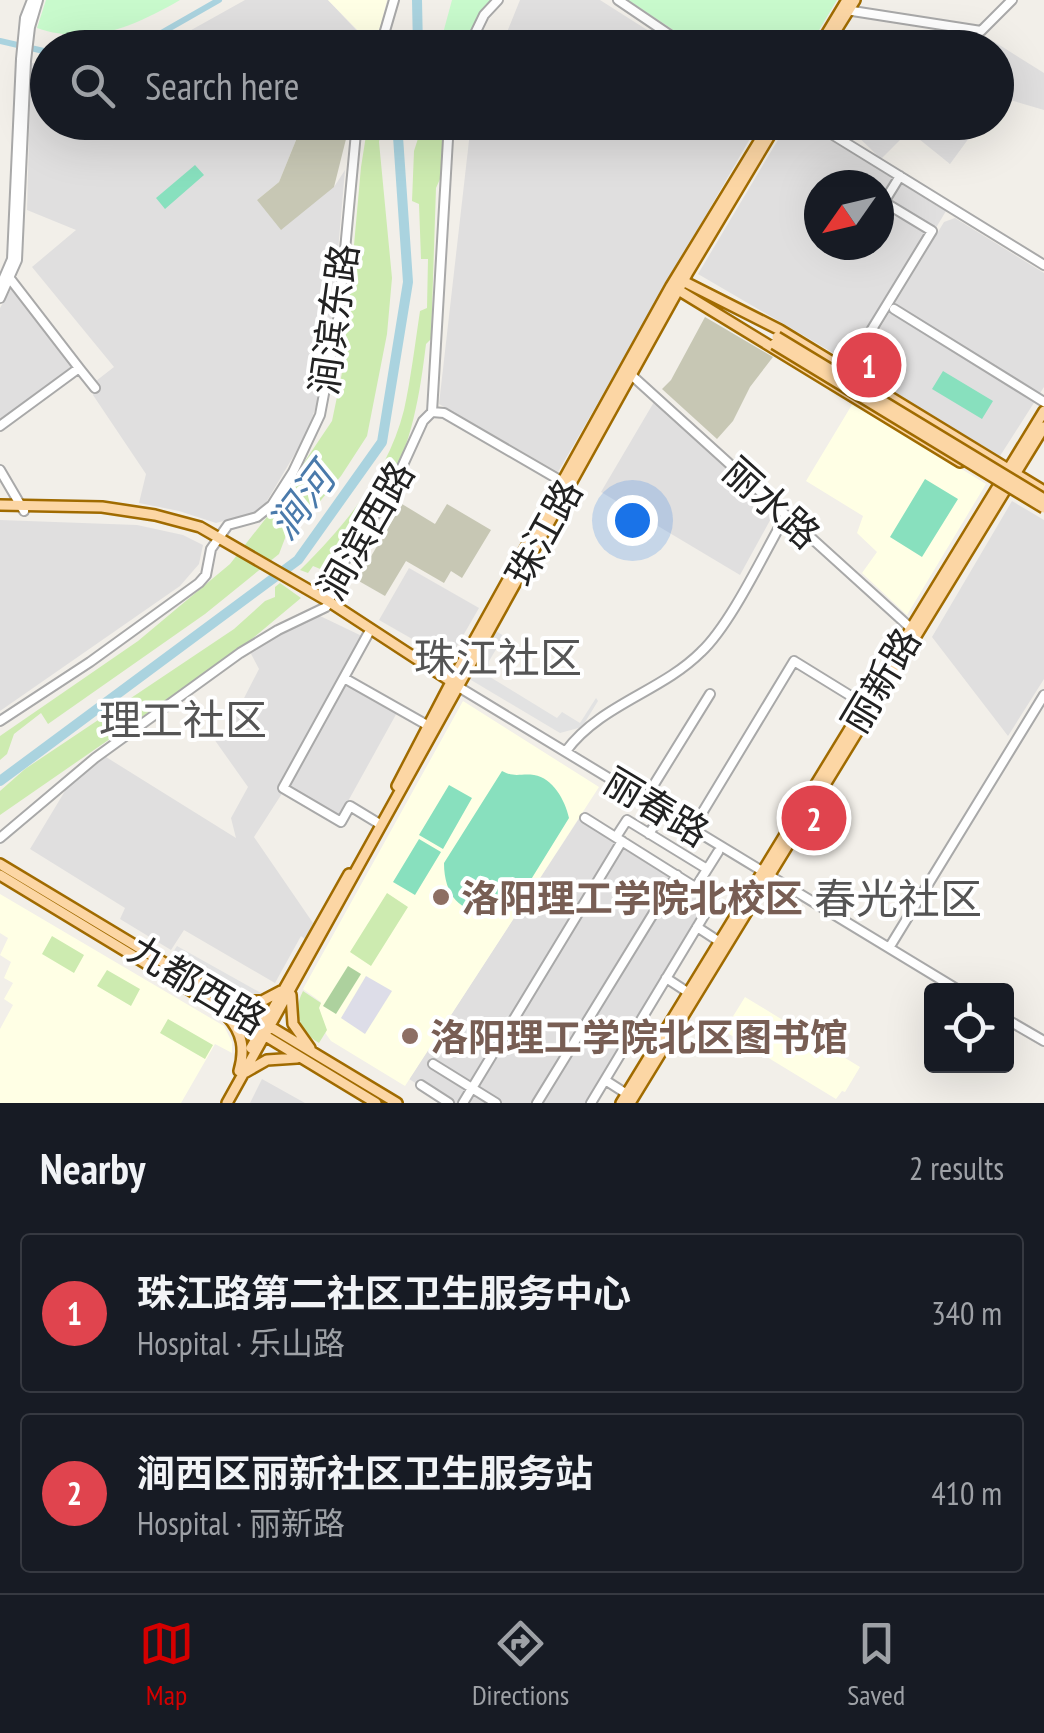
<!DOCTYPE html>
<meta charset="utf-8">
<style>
body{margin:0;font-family:"PT Sans Narrow","Noto Sans SC",sans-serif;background:#242831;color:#f1f3f6}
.controls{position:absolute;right:30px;bottom:30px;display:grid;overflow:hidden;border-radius:10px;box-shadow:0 10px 40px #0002}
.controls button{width:90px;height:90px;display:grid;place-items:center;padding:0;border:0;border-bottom:2px solid #363941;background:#171b24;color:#f1f3f6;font:50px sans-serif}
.compass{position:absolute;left:804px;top:170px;width:90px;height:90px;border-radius:50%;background:#171b24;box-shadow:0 10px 40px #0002;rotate:236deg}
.you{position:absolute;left:632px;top:520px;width:35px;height:35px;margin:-25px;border:8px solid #fff;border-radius:50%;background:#1a73e8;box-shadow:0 0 0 15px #1a73e833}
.badge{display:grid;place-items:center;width:65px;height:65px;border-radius:50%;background:#d40000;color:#fff;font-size:32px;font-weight:700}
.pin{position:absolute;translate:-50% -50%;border:5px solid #fff;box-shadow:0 2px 10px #0006}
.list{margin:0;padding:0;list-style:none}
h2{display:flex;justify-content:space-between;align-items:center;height:130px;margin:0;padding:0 40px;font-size:42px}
h2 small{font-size:32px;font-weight:400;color:#9ea1a6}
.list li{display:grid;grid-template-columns:65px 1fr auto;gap:30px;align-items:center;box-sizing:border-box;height:160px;margin:0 20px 20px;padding:0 20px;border:2px solid #363941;border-radius:10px}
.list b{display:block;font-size:38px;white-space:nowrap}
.list p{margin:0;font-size:32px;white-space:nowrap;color:#9ea1a6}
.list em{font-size:32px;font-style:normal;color:#9ea1a6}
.icon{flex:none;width:55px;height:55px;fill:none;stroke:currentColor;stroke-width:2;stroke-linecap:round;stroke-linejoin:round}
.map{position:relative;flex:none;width:1044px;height:1103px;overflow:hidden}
.search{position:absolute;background:#171b24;box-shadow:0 10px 40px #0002;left:30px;right:30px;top:30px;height:110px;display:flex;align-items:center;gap:25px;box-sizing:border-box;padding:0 35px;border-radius:55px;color:#9ea1a6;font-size:38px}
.sheet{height:490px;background:#171b24}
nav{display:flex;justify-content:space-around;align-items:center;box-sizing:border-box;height:140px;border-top:2px solid #363941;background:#171b24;font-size:28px;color:#9ea1a6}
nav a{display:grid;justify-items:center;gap:5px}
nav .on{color:#d40000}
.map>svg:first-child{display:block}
.residential{fill:#e0dfdf;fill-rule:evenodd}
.education{fill:#ffffe5}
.construction{fill:#c7c7b4}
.grass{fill:#cdebb0}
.forest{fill:#add19e}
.park{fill:#c8facc}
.pitch{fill:#88e0be}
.parking{fill:#e2e2e2}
.plaza{fill:#dddde8}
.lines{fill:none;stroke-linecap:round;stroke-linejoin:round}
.canal{stroke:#aad3df;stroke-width:6}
.river{stroke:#aad3df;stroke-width:10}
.minor-casing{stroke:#a9a9a9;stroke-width:12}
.major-casing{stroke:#a06b00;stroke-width:14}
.minor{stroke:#fff;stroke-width:8}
.major{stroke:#fcd6a4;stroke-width:9}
.major-bridge-casing{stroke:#a06b00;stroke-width:14;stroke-linecap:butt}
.major-bridge{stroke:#fcd6a4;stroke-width:9}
.education-dot{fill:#8d6e63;stroke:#fff;stroke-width:4}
.labels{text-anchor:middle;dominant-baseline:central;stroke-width:8;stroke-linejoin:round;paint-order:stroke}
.street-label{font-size:38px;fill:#222;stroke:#fff}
.education-label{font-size:38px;font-weight:bold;fill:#785e54;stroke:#fff;text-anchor:start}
.water-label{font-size:40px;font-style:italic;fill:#4a7aab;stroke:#fff}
.quarter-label{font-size:42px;fill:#555;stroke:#fff}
</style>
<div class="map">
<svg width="1044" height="1103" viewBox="0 0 1044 1103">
<rect width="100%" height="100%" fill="#f2efe9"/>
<path class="residential" d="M245,0H328L359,33L354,38L322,47L159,48Z
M520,0H600L674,47H501Z
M982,34L1044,73V110L1000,97L997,100L996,48H972Z
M31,63L47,64L48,122L303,123L279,182L257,200L334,187L345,170L331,332L320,395L306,435L261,511L216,523L179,511L139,503L146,474L93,395L96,381L114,367L32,267L76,230L27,210Z
M471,123H759L558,472L439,404Z
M788,123H802L946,211L854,365L698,274ZM819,185H879V245H819Z
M844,123H980L950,164L909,131L881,159Z
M955,218L1044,273V387L1000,456L874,380L897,341L880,328L944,222Z
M12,287L74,367L0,422V308Z
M654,402L774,513L740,575L601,492Z
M1012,501L1044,520V679L1008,736L932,637Z
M0,520L137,525L183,535L203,545L199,564L180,586L0,711Z
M409,568L479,608L449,660L379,620Z
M316,614L366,638L344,678L399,709L336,823L283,792L254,837L313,923L305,939L301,936L275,983L184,930L171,950L120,919L125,908L30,849L68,786L106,757L236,838L231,818L248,787L214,739L226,733L259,669L250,652Z
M582,814L714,899L591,1103H448L409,1079Z
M262,1079L305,1103H250Z"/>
<path class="education" d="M328,0H387L375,47H374Z
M853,403L986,484L907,615L862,573L877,552L857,533L863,516L806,481Z
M463,701L599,787L405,1086L331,1041L326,1034L319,1007L321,1002L303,989Z
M0,894L224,1026L232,1042V1053L215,1044L181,1103H0V1029L13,1005L4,999L13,983L4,978L11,962L0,955L8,938L0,933Z
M745,997L860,1067L845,1092L842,1091L836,1099L724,1031Z"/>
<path class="construction" d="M303,123H350L334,187L281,230L257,200L279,182Z
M705,317L773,357L750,387L733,421L717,439L662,389L671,380Z
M402,504L435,524L447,504L491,530L462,578L451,571L444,583L406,561L385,596L357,580Z"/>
<path class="grass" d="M368,123H382L379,142L392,278L387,334L367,436L341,476L307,517L287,533L279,554L205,614L48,724L41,713L14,734L7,754L0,760V736L138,641L230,564L270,513L332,421L343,368L361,167Z
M423,123L445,125L448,161L436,188L431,339L426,344C420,393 412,446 386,488C369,516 346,538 331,562L333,566L326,583L322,581L325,571L313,566L308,573L300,570C346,525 388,473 404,410C411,378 415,344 420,311L427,308L428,259H421L419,204L412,201L414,151Z
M280,583L301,598L240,649L0,815V791L25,769L234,629L265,601L275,597V587Z
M387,893L408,907L371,966L350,952Z
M52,936L84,955L74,973L42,954Z
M107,970L140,989L131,1006L97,986Z
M303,991L321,1003L319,1008L327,1030L319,1043C300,1032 292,1011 303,991Z
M168,1019L213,1045L205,1059L160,1033Z"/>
<path class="forest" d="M348,966L361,974L336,1014L323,1006Z"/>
<path class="park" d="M46,0H180C133,27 90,46 37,28Z
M452,0H491L462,47L439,48Z
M628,0H837L809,47H699Z"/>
<path class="pitch" d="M195,165L204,175L165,209L156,198Z
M943,371L993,401L982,419L932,389Z
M925,479L958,499L922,557L890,537Z
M502,771C515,778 521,773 534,775C553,778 565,800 569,818L514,907C475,922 444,907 444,863Z
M449,785L472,798L443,849L419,835Z
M419,839L441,852L415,895L393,882Z"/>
<path class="parking" d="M494,630L504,636L489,661L490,677L557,718L562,712L580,723L596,698L598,701L582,727L560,733L466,677Z
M177,946L261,993L256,1003L173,952Z"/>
<path class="plaza" d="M366,976L392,991L365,1034L341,1018Z"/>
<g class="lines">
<path class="canal" d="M0,41L48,52
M135,48L219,0"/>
<path class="river" d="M417,0L418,48
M0,781L298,560L382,442L408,282L397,122"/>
<defs>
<path id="minor" d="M618,0L689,48
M846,10L981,31L1012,0
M380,48L394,0
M468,48L484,15L498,0
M812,122L1044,265
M8,276L79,368
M0,287L12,259L21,59L25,18L32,0
M0,298L17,260L26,61L30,27L38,0
M894,309L1044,402
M847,370L932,231L884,202L900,176
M628,372L914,631
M432,412L444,413L563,482
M0,426L79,368L95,388
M0,470L24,511
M368,634L283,788L341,822L350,806L378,823
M344,678L427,725
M457,686L960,991
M0,721L90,662L199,583L206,575L211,549L228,525L257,517L272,505L293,472L320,415L339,314L357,122
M566,751C601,704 661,692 701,652C731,624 764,553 786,515
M645,799L710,694
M585,818L714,899L591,1103
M693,828L794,661L867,706
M649,834L664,810
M616,837L627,820L707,869
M0,838L95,758L240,653L278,630L326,607L329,603L335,576L392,489L423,421L432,412L449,122
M696,887L718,852
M697,927L723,944
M889,948L1044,695
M666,978L692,995
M1006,1019L1044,1041
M636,1028L661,1045
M433,1064L496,1103
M605,1080L630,1096
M421,1085L449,1103
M463,1103L622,841
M537,1103L677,875"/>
<path id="major" d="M818,48L847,0
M825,48L855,0
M679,279L780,330L1044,491
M675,288L960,462
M0,505L102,507L155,515L200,527L328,601L455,684
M397,786L449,686L671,286L771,122
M0,864L397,1103
M0,875L376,1103
M291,995L293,1024L310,1048
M229,1001H262L281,991
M227,1016C243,1033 245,1050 239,1071
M251,1048L349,874
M246,1072L267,1060L297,1058
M227,1103L687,274L778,122
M621,1103L1044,411
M630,1103L1044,427"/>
</defs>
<use href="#minor" class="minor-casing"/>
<use href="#major" class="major-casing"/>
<use href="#minor" class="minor"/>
<use href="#major" class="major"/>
<defs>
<path id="major-bridge" d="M777,337L1044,499
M774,344L1044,508"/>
</defs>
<use href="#major-bridge" class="major-bridge-casing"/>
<use href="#major-bridge" class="major-bridge"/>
</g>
<g class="education-dot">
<circle cx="441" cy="897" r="10"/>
<circle cx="410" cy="1036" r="10"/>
</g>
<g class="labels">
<g class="street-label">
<text transform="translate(333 319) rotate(-82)">涧滨东路</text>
<text transform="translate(772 502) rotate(42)">丽水路</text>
<text transform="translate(365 530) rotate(-60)">涧滨西路</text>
<text transform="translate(543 532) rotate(-61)">珠江路</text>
<text transform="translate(880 680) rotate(-59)">丽新路</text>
<text transform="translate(657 806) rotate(31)">丽春路</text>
<text transform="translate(198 984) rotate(31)">九都西路</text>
</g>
<g class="education-label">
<text x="461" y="897">洛阳理工学院北校区</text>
<text x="430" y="1036">洛阳理工学院北区图书馆</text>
</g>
<g class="water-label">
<text transform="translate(301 501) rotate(-53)">涧河</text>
</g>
<g class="quarter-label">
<text x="498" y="657">珠江社区</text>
<text x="183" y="719">理工社区</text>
<text x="898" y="898">春光社区</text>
</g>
</g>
</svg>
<div class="controls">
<button><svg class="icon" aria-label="locate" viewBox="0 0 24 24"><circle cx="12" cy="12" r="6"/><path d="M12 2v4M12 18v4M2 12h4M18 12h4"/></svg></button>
</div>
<svg class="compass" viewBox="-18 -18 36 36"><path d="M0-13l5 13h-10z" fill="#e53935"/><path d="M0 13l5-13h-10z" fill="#9ea1a6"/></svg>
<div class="you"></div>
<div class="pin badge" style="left:869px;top:365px;background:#e0444e">1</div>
<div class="pin badge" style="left:814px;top:818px;background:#e0444e">2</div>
<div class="search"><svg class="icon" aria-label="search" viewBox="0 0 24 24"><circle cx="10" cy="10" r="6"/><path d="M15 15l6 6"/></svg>Search here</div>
</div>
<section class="sheet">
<h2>Nearby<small>2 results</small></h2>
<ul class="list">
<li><span class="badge" style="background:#e0444e">1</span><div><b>珠江路第二社区卫生服务中心</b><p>Hospital · 乐山路</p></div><em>340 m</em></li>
<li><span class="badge" style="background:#e0444e">2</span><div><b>涧西区丽新社区卫生服务站</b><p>Hospital · 丽新路</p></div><em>410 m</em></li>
</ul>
</section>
<nav>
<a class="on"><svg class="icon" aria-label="map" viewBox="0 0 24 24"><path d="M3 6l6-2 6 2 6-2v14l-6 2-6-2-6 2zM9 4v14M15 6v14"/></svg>Map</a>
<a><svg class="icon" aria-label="directions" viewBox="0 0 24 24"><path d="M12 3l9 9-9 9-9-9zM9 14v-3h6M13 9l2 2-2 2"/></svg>Directions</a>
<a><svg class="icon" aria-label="saved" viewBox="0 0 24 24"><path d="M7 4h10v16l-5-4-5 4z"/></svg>Saved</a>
</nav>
